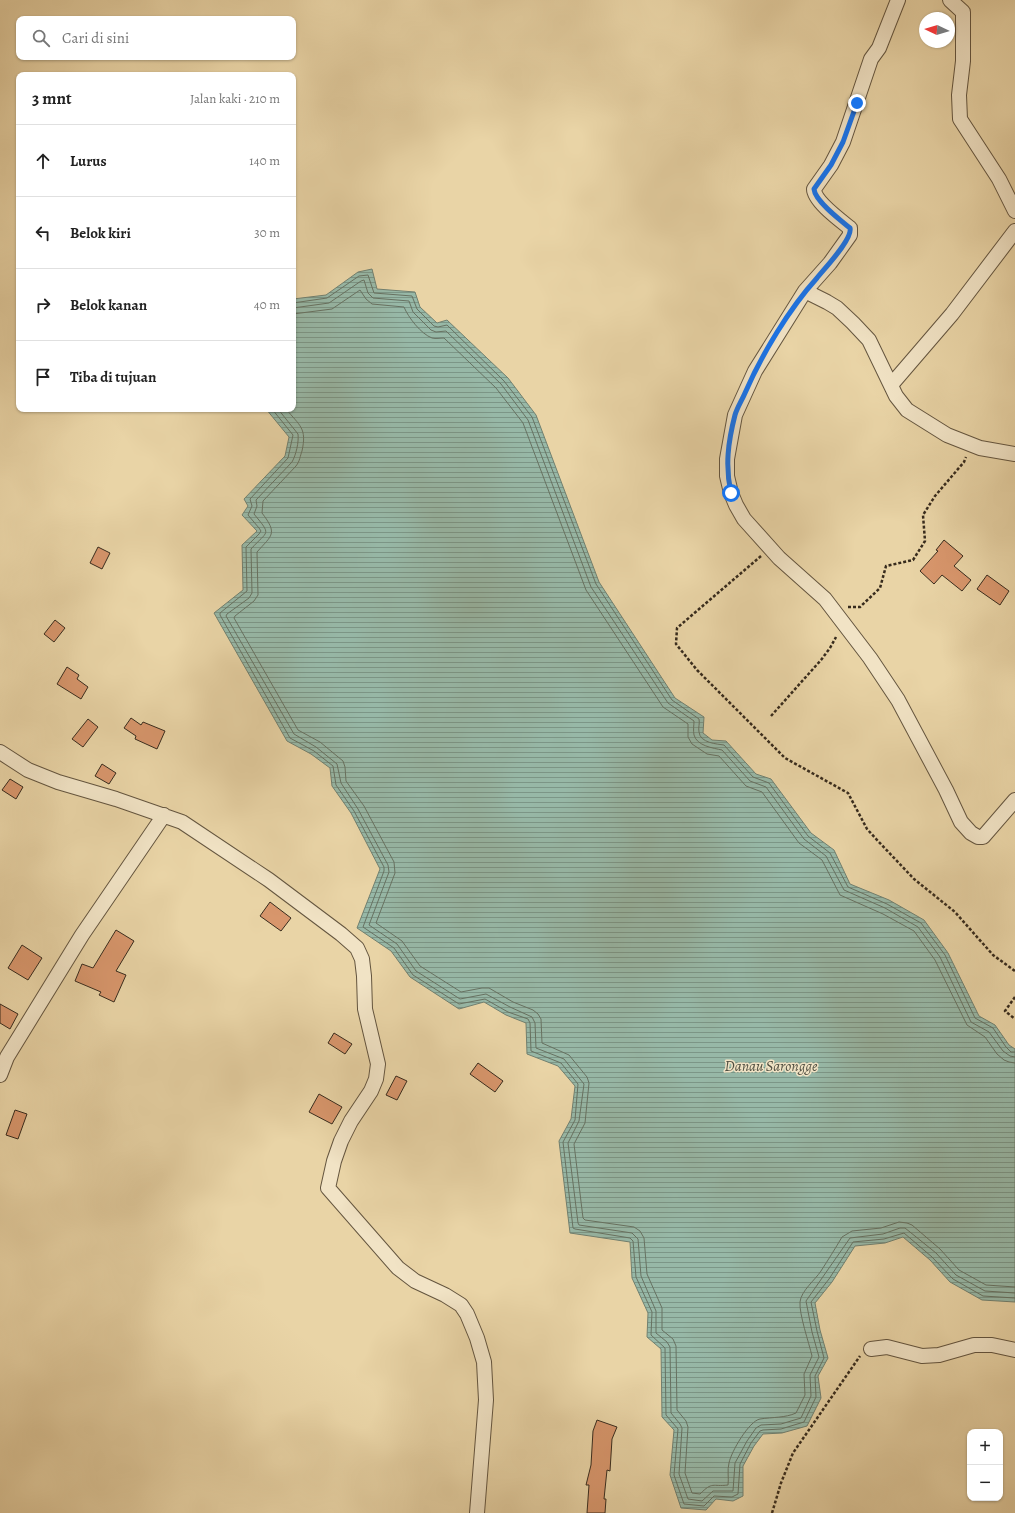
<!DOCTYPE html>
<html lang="id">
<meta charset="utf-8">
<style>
body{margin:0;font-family:Alegreya,serif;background:#f2f2f2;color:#222}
.controls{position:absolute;right:12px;bottom:12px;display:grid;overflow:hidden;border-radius:8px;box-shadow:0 1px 3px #0004}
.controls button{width:36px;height:36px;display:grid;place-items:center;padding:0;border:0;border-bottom:1px solid #e0e0e0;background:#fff;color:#222;font:20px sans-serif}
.compass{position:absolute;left:919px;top:12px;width:36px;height:36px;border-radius:50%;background:#fff;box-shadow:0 1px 3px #0004;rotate:274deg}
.stop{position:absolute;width:12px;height:12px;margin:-9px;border:3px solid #1a73e8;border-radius:50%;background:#fff}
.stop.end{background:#1a73e8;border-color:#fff;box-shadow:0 1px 4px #0008}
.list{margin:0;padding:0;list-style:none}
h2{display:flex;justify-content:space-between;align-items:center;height:52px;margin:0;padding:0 16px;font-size:17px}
h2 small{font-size:13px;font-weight:400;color:#767676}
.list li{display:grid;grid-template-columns:26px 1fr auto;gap:12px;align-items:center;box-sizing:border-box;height:72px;padding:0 16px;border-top:1px solid #e0e0e0}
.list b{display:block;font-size:15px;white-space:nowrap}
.list em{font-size:13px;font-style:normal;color:#767676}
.icon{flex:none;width:22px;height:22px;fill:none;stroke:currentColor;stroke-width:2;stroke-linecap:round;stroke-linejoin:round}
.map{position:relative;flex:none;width:1015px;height:1513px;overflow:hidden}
.search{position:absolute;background:#fff;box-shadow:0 1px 3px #0004;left:16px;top:16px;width:280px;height:44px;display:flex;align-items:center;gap:10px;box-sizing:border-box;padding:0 14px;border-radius:8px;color:#767676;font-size:15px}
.panel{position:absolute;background:#fff;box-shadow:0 1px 3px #0004;left:16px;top:72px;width:280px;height:340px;border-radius:8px}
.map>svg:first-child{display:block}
.water{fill:url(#water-rules);stroke:#718070}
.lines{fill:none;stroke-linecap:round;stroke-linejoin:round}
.shore{stroke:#677262;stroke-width:1}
.building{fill:#d8966c;stroke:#372b1d}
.street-casing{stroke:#64553f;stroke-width:16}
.path{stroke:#372b1d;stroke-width:2.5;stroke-dasharray:3 2;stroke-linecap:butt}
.street{stroke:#f1e3c5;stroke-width:14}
.route{stroke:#1a73e8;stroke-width:5}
.labels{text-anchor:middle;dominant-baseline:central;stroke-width:3;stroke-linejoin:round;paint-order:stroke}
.water-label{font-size:15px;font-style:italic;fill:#4f4e40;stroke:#f1e3c5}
</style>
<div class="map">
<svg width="1015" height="1513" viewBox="0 0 1015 1513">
<defs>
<pattern id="water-rules" width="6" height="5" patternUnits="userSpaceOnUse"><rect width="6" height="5" fill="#97b8a7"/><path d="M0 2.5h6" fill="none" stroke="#7c9687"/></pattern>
</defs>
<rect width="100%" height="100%" fill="#e9d4a6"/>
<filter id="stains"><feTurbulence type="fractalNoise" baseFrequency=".005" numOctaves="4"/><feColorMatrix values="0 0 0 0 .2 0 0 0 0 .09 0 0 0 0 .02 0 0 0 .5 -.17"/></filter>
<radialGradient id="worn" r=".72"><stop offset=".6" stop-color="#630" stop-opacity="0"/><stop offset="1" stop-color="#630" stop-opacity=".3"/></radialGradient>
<path class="water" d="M372,269L377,289L415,292L420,307L437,323L447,320L508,378L536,415L599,582L675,698L704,717L703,733L712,740L726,741L756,774L771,779L811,833L834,850L850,884L889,900L924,920L948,953L979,1016L995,1025L1009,1045L1015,1049V1302L982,1300L950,1282L930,1260L903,1237L885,1243L855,1246L832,1282L815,1303L820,1330L828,1358L818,1376L821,1398L807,1426L782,1433L763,1434L754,1446L743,1466V1496L733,1501L716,1499L706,1510L681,1508L670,1475L674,1430L662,1417L661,1349L647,1337L648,1313L632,1278L630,1242L570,1233L559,1141L571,1119L575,1086L558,1066L527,1054L526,1023L506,1015L484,1002L459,1009L410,977L391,951L357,928L380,869L351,813L332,786L330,768L311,754L287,741L214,613L243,590L242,545L257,531L242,515L248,506L244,499L285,456L289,437L266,409H293V299L326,295L358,272Z"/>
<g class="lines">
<path class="shore" d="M293,303L327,298L359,276L368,275L374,293L412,296L417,309L434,326L438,327L447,325L504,381L532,417L596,584L672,700L699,719C700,723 698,728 699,732C700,743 717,744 724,745L753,777L769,783L808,836L830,853L848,887L887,904L921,923L945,955L975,1018L993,1028L1006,1047L1011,1052H1015
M293,308L329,303L361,281L364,280L368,293L373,298L409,301L413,312L431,330L436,332L446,331L501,384L528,420L591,587L668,703L694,721C694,725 693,730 694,735C697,746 713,748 722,750L750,781L766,787L804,839L826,856L844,890L885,908L918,927L940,957L971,1022L989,1032L1003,1051L1010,1056L1015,1057
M293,314L332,309L360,290L366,299L372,304L404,307C408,317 421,334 432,338C436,339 440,338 444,338L496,388L523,423L586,590L663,707L688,724V737L692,744L707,754L719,756L746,786L762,792L799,843L822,860L840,895L883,914L914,931L935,960L967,1025L985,1037L997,1054L1004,1060L1009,1062L1015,1063
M272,409L293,435L288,458L250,499L252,506L248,515L259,528L261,531L259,534L246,547L247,591L220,613V615L290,738L314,751L333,766L336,785L354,811L384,867V871L363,927L394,948L413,975L459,1004L485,999L508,1012L528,1019L530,1023L531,1051L561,1063L578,1084L575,1120L563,1142L573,1228L575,1229L630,1238L633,1241L636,1277L652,1312L651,1335L665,1348L666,1415L678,1429L674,1475L684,1504L704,1506L714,1496L732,1497L738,1494L740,1464L751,1443L760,1431L763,1430L781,1429L804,1422L816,1397L815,1376L824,1358L817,1331L811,1302L829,1279L853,1242L884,1239L904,1233L932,1257L953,1279L983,1296L1015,1298
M278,409L298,434C299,442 296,455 292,462L256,500L257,506L254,514C272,536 268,530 251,549L252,593L249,598L227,614L226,616L294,734L316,747L337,764L341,783L358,809L388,865L389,872L369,925L397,944L416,971L460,999L486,994L510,1007L532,1017L535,1023L536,1048L564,1059L584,1084L579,1121L568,1143L578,1223L579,1225L632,1233L638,1239L641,1276L656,1311V1333L667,1342L670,1347L671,1413L680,1424L682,1428L679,1474L688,1499L702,1501L713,1491H733L735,1463L747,1441L756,1428L761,1425L781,1424L801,1418L811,1396L810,1375L819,1357L812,1332L806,1301L850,1238L883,1234L900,1228H905L936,1253L956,1275L985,1291L1015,1293
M286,409C300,426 307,428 302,451C300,456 300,461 296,466L263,501L262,513C278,534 272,535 257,552L258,595L254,601L235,616L234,618L298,730L320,742L343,761L345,767L346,781L364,806L394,862L395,873L376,923L402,941L420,966L461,992L482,988H489L513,1002L533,1010L538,1014L541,1019L542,1043L569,1055L587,1077L589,1083L585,1123L574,1144L583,1218L585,1220L634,1227L640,1231L644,1238L647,1274L662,1308V1330L673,1339L676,1346L677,1410L686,1421L688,1427L685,1473L692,1493L700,1494C713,1481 712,1487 728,1485C729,1478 727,1470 729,1463C731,1452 749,1421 760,1419C773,1417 785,1418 796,1413L805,1395L804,1374L812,1356C809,1343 799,1314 800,1302C801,1291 815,1280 821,1271C828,1260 835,1249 842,1237L852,1231L881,1228L899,1222L907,1223L912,1225L940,1249L959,1270L986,1285L1015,1287"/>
</g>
<path class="building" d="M944,540L963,556L954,566L971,580L962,591L942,575L934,584L920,571L938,551L936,550Z
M98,547L110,553L102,569L90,563Z
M987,575L1009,591L1000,605L977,589Z
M55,620L65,628L54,642L44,634Z
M67,667L79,675L77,679L88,687L81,699L57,684Z
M131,718L141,725L143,722L165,731L157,749L135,739L136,736L124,728Z
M88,719L98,727L83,747L72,739Z
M102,764L116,773L109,784L95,776Z
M10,779L23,787L16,799L2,790Z
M270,902L291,918L281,931L260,916Z
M116,930L134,941L116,971L126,975L114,1002L99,995L101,992L75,981L82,964L93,968Z
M22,945L42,958L28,980L8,968Z
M0,1004L18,1014L10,1029L0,1023Z
M334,1033L352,1044L345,1054L328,1043Z
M478,1063L503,1081L495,1092L470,1074Z
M396,1076L407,1081L397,1100L386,1095Z
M319,1094L342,1107L332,1124L309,1112Z
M15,1110L27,1114L18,1139L6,1135Z
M597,1420L617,1427L612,1439L610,1471L607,1470L604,1499H606L605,1513H587L589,1485H586L591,1465L593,1431Z"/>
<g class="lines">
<defs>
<path id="street" d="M898,0L879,48L871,59L843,142L831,165L814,189C814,201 840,220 850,228V235L830,263L805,291L755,371L735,415L727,459V476L731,493L736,505L744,519L779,558L825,599L870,658L898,700L946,790L961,822L971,833L978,837H983L1015,800
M950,0L963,12V61L959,95L960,119L999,179L1015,211
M805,291L827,302L837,308L853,323L869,340L896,396L907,410L947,435L980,448L1015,454
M891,385L952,314L1015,231
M0,752L28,770L58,782L116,799L182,822L269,880L341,934L357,948L362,959L364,976L365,1009L378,1064L376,1079L371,1091L351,1121L341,1141L334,1161L328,1188L398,1268L415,1281L445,1295L461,1305L467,1314L477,1338L484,1362L486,1400L477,1513
M0,1075L7,1057L82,935L164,815
M871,1349L887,1347L922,1356L939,1355L974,1345H992L1015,1350"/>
</defs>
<use href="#street" class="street-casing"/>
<path class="path" d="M761,556L677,628L676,644L697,670L785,758L848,793L867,829L878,841L914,879L955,912L993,955L1015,971
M848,607H860L880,588L886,566L913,560L925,541L923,515L935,496L964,462L966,457
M771,716L821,660L830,648L836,637
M1015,997L1005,1011L1015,1019
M772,1513L781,1483L793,1453L860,1356"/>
<use href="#street" class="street"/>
</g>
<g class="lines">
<path class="route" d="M731,493C725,466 728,442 735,415C737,408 742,400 745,393C762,354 789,309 817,278C824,269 853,239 850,228C840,220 815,201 814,189L831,165L843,142L857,103"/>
</g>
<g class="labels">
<g class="water-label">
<text x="771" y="1066">Danau Sarongge</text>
</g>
</g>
<rect width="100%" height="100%" filter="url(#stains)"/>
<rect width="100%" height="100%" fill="url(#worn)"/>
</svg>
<div class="controls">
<button>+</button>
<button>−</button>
</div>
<svg class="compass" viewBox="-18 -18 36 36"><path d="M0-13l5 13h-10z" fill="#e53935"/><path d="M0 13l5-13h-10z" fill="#767676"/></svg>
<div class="stop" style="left:731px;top:493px"></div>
<div class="stop end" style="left:857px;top:103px"></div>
<div class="search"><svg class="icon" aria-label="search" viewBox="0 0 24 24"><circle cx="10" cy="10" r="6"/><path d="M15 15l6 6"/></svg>Cari di sini</div>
<section class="panel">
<h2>3 mnt<small>Jalan kaki · 210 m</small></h2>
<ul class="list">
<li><svg class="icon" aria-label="ahead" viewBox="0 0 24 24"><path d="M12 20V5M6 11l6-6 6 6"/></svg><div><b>Lurus</b></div><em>140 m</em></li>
<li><svg class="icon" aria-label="left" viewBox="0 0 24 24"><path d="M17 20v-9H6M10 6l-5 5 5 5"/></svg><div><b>Belok kiri</b></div><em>30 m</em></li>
<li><svg class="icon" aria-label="right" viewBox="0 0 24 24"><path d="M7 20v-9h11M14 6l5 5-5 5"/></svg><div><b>Belok kanan</b></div><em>40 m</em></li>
<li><svg class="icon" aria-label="arrive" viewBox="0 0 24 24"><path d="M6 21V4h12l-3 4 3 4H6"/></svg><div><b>Tiba di tujuan</b></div></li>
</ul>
</section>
</div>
